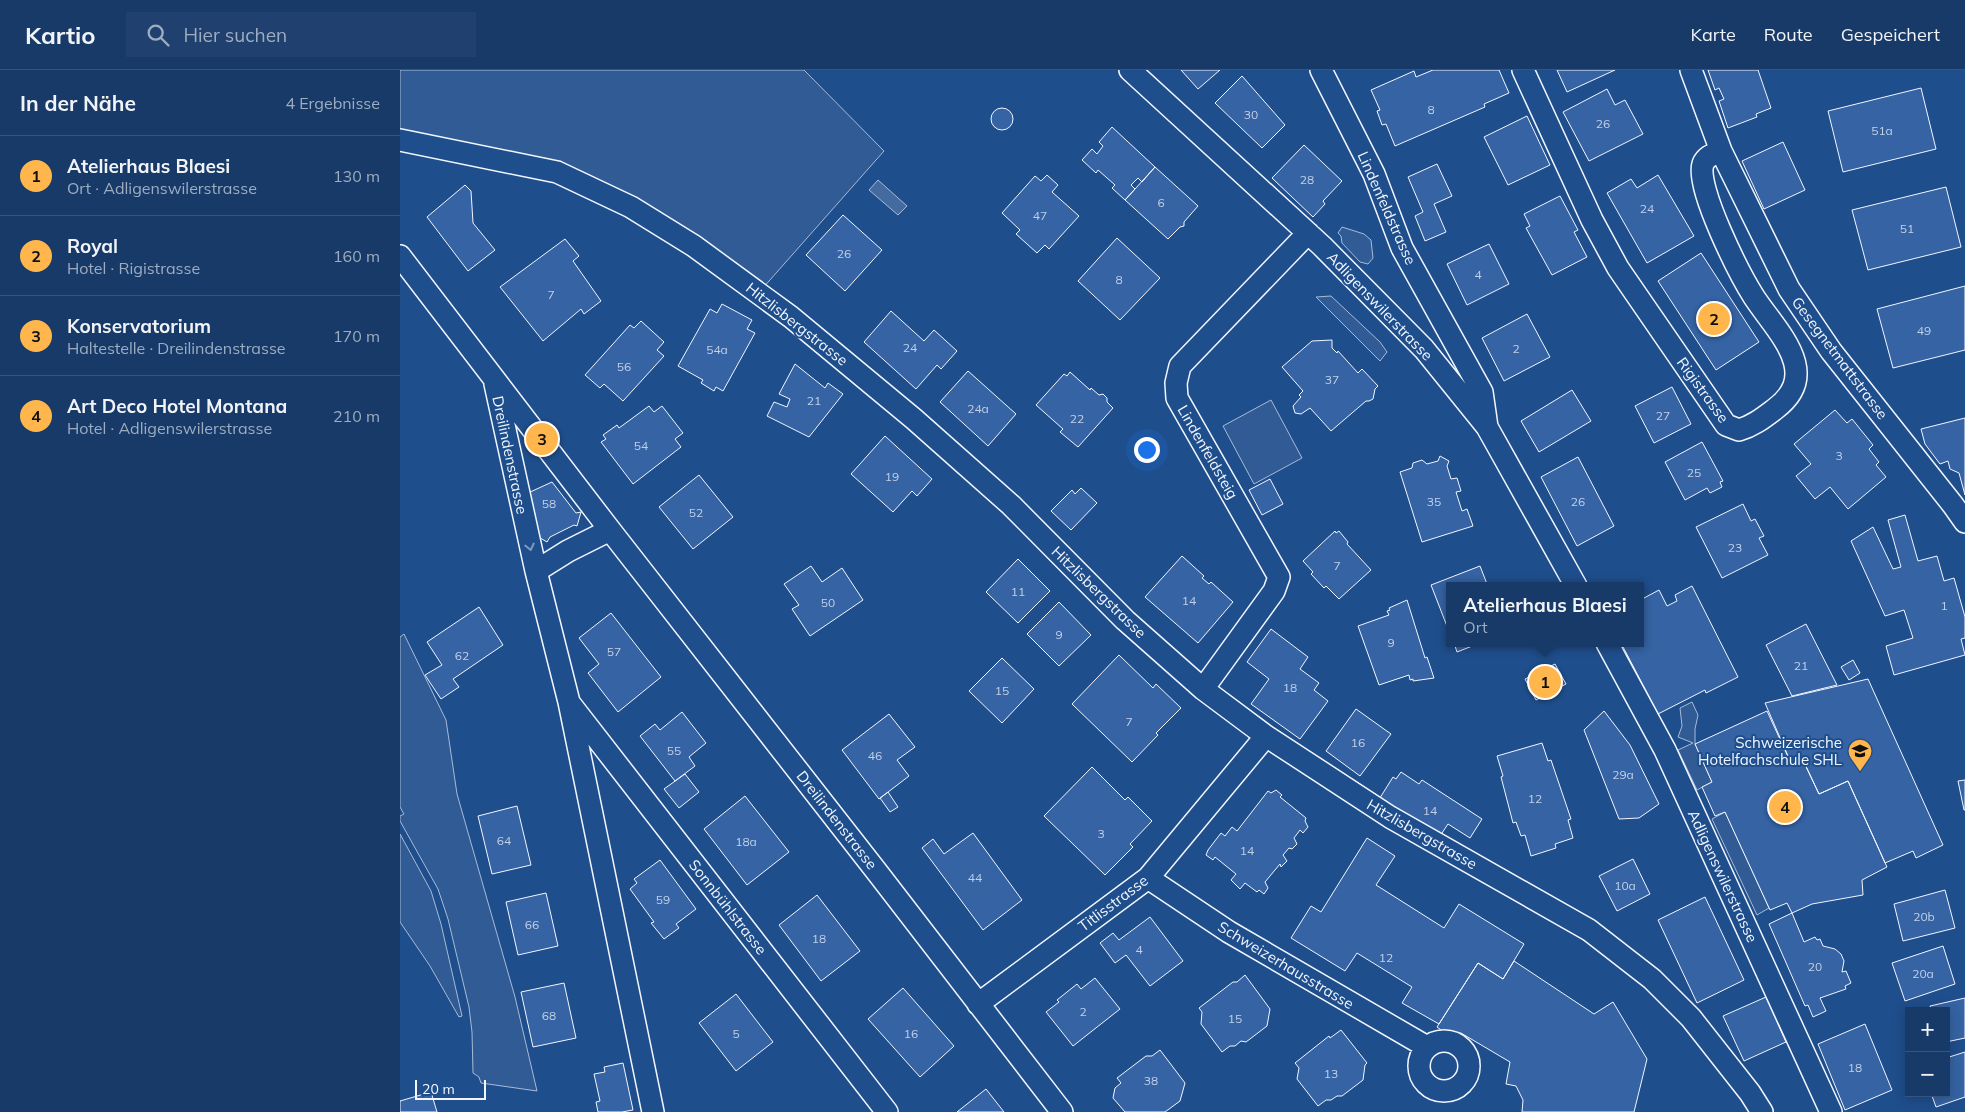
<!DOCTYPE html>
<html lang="de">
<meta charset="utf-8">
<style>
body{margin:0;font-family:Mulish,sans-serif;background:#20416f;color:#f1f3f6}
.controls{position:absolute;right:15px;bottom:15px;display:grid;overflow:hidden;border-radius:0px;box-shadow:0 2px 12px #0003}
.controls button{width:45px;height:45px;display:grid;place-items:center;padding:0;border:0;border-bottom:1px solid #36547d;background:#173a69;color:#f1f3f6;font:25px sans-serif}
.scale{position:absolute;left:15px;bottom:12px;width:71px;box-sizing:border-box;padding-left:5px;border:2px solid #f2f6ff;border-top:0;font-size:14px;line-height:18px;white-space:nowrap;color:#f2f6ff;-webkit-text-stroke:4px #1f4e8c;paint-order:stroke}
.you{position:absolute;left:746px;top:379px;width:18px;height:18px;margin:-12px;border:4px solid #fff;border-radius:50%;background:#1a73e8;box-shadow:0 0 0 8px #1a73e833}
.badge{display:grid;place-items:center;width:32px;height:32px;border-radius:50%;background:#ffb74d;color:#111;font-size:16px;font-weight:700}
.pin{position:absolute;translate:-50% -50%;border:2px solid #fff;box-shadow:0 1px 5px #0006}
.popup{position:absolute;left:1046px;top:512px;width:198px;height:65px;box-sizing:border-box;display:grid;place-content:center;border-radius:0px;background:#173a69;filter:drop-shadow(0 1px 4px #0005);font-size:16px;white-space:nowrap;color:#9eadc0}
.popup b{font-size:19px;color:#f1f3f6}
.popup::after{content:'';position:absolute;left:50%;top:100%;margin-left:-10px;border:10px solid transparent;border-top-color:#173a69}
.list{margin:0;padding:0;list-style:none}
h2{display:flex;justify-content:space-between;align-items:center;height:65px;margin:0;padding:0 20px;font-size:21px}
h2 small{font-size:16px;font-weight:400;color:#9eadc0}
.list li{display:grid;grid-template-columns:32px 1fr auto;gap:15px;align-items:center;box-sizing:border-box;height:80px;padding:0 20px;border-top:1px solid #36547d}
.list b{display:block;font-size:19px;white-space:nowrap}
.list p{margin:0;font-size:16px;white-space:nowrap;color:#9eadc0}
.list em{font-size:16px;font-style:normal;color:#9eadc0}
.icon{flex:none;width:28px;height:28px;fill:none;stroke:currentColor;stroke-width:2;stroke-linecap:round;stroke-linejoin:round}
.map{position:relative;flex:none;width:1565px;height:1042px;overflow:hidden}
header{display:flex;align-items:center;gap:30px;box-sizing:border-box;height:70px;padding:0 25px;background:#173a69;border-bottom:1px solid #36547d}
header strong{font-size:24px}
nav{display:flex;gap:28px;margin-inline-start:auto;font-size:18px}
.search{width:350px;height:45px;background:#20416f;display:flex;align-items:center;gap:12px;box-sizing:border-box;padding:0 18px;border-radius:0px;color:#9eadc0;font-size:19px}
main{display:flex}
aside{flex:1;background:#173a69}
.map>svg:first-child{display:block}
.built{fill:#305b95;stroke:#a8bbd7}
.water{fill:#446ba0;stroke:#a8bbd7}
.building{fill:#3563a3;stroke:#f2f6ff}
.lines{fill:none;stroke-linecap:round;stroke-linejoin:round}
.street-casing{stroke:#f2f6ff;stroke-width:24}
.street{stroke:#1f4e8c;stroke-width:21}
.oneway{stroke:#7e9ac0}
.labels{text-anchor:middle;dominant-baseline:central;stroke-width:4;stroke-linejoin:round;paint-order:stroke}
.number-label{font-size:12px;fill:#c3d1e8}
.street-label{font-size:15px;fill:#f2f6ff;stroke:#1f4e8c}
.poi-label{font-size:15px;fill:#f2f6ff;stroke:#1f4e8c;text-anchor:end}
</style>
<header>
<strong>Kartio</strong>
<div class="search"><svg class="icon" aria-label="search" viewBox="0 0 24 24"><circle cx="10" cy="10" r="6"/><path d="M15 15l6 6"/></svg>Hier suchen</div>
<nav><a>Karte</a><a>Route</a><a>Gespeichert</a></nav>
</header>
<main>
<aside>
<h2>In der Nähe<small>4 Ergebnisse</small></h2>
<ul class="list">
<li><span class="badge">1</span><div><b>Atelierhaus Blaesi</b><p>Ort · Adligenswilerstrasse</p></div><em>130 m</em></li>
<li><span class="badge">2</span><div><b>Royal</b><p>Hotel · Rigistrasse</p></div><em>160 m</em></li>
<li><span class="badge">3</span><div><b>Konservatorium</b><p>Haltestelle · Dreilindenstrasse</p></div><em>170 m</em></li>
<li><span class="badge">4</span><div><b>Art Deco Hotel Montana</b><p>Hotel · Adligenswilerstrasse</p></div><em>210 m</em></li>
</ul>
</aside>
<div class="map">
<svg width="1565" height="1042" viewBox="0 0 1565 1042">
<rect width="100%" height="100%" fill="#1f4e8c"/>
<path class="built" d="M0,0H404L484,81L362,219L204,117L0,65Z
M942,157L964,164L971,170L973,188L968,194L960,192L942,173L941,166L938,163Z
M931,226L980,272L987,282L980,291L916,227Z
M871,330L902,388L854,414L823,356Z
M4,564L46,650L57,724L115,927L137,1021L81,1013L79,1007L73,1003L72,962L69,937L48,849L38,819L0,751V746L4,744L0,737V567Z
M1292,632L1298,645L1295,659V674L1312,712L1297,720L1278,680L1293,673L1278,667L1282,656L1280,638Z
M1325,742L1369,838L1357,845L1312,749Z
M0,764L31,821L41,854L62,946L59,947L30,896L0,852Z"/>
<path class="water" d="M478,110L507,136L498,145L469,120Z"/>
<path class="building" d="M781,0H820L798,19Z
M1033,0H1099L1109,23L1084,34L1085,37L995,76L986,54L982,55L977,41L980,40L971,20L1014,1L1016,7Z
M1157,0H1215L1167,22Z
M1308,0H1358L1371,38L1356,44L1357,47L1328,58L1319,31L1324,29L1319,18L1315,20Z
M842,6L885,55L862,78L815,33Z
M1521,18L1536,79L1443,102L1428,41Z
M1207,19L1215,35L1225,30L1243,64L1189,91L1163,42Z
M591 49a11 11 0 1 1 22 0a11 11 0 1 1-22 0Z
M1127,46L1150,95L1108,115L1084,67Z
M712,57L755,97L742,112L738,108L731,115L735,119L725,130L712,118L715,115L698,100L696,103L682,90L692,79L697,84L703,76L699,72Z
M1383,72L1405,120L1364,139L1342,91Z
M904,75L942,111L923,131L925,134L913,147L872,108Z
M1037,94L1052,126L1034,134L1046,162L1025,171L1015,146L1023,142L1008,107Z
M755,97L798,136L784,152V156L780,157L768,169L725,130Z
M647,105L658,115L652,122L679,146L649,179L645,175L637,183L616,164L620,160L602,143L635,106L641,111Z
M1258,105L1294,166L1247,193L1207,123L1231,109L1237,118Z
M65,115L71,121L73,153L95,180L68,201L27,147Z
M1546,117L1561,177L1468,200L1452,140Z
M1160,126L1178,160L1174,162L1187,187L1152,205L1126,158L1130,156L1124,144Z
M443,145L482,180L445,221L406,185Z
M717,168L760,208L720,250L678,211Z
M165,169L179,186L173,191L201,231L184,244L181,239L143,271L100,217Z
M1089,174L1109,214L1067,235L1047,194Z
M1301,183L1359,272L1316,300L1258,211Z
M1565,216V280L1493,298L1477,239Z
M322,234L352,250L347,259L355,263L323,321L316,317L314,321L301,313L303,310L278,296L310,239L317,243Z
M491,241L524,271L534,260L557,281L541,299L537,295L516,319L464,272Z
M1127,244L1150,287L1104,311L1082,268Z
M241,251L264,272L257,280L264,286L223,331L204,314L200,318L185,305L230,255L234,258Z
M932,270V278L937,283L938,281L958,303L962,299L978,316L975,319L973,329L969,331H966L931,361L910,338L901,344L895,343L893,336L901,327L899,325L903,321L882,297L912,271Z
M395,294L425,318L428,313L443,324L409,367L367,346L374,332L387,337L390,329L379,324Z
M568,301L616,344L588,376L540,332Z
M670,302L690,320L691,318L699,325L703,324L707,328V332L713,338L678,377L660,362L663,359L636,335L664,304L667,306Z
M1272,317L1291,354L1254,373L1235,336Z
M1172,320L1191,351L1139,382L1121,351Z
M249,336L254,342L262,336L283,363L275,369L281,377L233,414L201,372L206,369L203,365L217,355L219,358Z
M1435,340L1447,353L1452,349L1473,375L1469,379L1479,392L1476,395L1486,407L1448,439L1430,417L1415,429L1396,406L1411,394L1394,374Z
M1565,348V425L1559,403L1550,399L1548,391L1540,394L1525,374L1521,359Z
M485,366L532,409L517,426L512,421L493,442L451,404Z
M1302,372L1323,411L1320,412L1322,417L1310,423L1307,418L1285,430L1265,392Z
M1040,386L1049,391L1047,396L1051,409L1057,408L1061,421L1056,422L1062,441L1067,439L1073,456L1022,472L1000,402L1012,398L1013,393L1022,390L1027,394L1038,391Z
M1178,387L1214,456L1177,476L1141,407Z
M299,405L333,447L293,479L259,437Z
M870,409L883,434L862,445L849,420Z
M152,412L176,443L181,442L177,456L174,455L150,467L147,472L135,465L128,423Z
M681,418L697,433L671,460L651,441L672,420L675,424Z
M1343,434L1351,451L1355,449L1364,466L1359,468L1368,485L1322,508L1296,457Z
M1505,445L1518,491L1537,486L1544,511L1554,508L1565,547V568L1561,569L1565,585L1494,605L1486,576L1513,568L1504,540L1485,546L1451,471L1473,457L1493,499L1501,497L1488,450Z
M935,461L936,463L939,461L948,472L947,474L971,500L939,529L926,516L924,518L911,504L913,502L903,491Z
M782,486L804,506L802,508L809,514L811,512L833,532L798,573L745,527Z
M618,489L650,521L618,553L586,522Z
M411,496L422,512L442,498L463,530L410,566L392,539L399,535L384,514Z
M1080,496L1087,514L1089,513L1091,516H1050V564L1031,515Z
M1292,516L1338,607L1306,623L1305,620L1258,644L1221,573H1240V520L1244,528L1259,520L1267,536L1277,531L1275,525Z
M1007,530L1025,588L1027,587L1034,608L1013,611V609L1010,610L1009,605L979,615L958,556L989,545L987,541L990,540L989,538Z
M659,532L691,565L659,596L627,564Z
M79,537L103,575L53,609L59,617L41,629L25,605L42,595L27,572Z
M211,543L261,607L218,642L188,603L199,594L179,568Z
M1406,554L1437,615L1392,626L1366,575Z
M871,559L908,587L900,599L919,613L914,620L928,631L900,669L851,634L869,609L847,592Z
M1054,573H1080L1057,582Z
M719,585L753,618L756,614L781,638L756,663L758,665L732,692L672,634Z
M602,588L634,619L602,653L569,621Z
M1453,590L1460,603L1449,610L1441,597Z
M1155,594L1166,614L1136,630L1125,609Z
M1468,609L1543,775L1516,788L1513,781L1485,793L1448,711L1419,724L1402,688L1391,693L1365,633Z
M956,639L991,664L960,706L926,681Z
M1204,641L1230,675L1259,734L1239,748L1219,749L1184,660Z
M1367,641L1391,693L1402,688L1419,724L1448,711L1487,797L1462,810L1463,825L1412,834L1392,843L1387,833L1370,840L1325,742L1315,746L1302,717L1312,712L1295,674Z
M282,642L306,673L289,687L295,696L275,711L240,666L255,654L260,660Z
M489,644L515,677L497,690L509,706L479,729L442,680Z
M1142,673L1148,691L1151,690L1171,749L1168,750L1173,768L1155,774L1156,778L1131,786L1125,765L1121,766L1116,752L1113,753L1101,707L1103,706L1097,686Z
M692,697L725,730L728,727L752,751L730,774L733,777L705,805L644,746Z
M1001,702L1019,714L1022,710L1082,749L1070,768L1048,754L1038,769L978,731L993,707L996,709Z
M285,704L299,722L279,738L264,719Z
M1565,710V740H1564L1558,711Z
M876,720L882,725L880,727L906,748L905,751L908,757L903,763L900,760L894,768L897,774L892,779L889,778L883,785L887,791L881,797L880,794L865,812L868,818L864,824L859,820L857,822L845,813L840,819L831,810L836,804L815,787L813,790L806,785L808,780L821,763L825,766L832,757L837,761L868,721L871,723Z
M488,722L498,737L490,742L480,728Z
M345,726L389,782L347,815L304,759Z
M117,736L131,795L92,804L78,746Z
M573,763L622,830L583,860L522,778L533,769L544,784Z
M967,768L995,786L976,815L1044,858L1059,834L1124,874L1103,909L1078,893L1039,954L1002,933L1012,917L957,883L945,901L891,868L911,836L921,842Z
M1233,789L1250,824L1217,841L1199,806Z
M260,790L296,839L276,854L279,858L264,869L251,853L254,852L230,819L237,813L234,809Z
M1545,820L1555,858L1503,871L1494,834Z
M146,823L158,876L118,885L106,832Z
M417,825L460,881L421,911L379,855Z
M1305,827L1344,910L1297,933L1258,850Z
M1392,843L1404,872L1415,867L1417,870L1420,869L1423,876L1435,879L1441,884L1444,891L1442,902L1446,901L1451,913L1445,916L1446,919L1420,928L1426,941L1413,947L1408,935L1405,936L1369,854Z
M750,847L783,891L750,916L726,885L715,893L700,873L713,863L719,870Z
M1543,876L1555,914L1505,931L1492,893Z
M1114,891L1194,944L1213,932L1247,989L1234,1042H1122L1123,1030L1116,1016L1106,1014L1110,992L1061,963L1049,966L1037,957L1078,893L1103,909Z
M845,905L870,939L867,956L846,972L841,971L835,976H830L822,982L801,954L802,942L799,938L833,912H837Z
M695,908L720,939L673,976L646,942L659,932L657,930L677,914L681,919Z
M164,913L176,968L133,977L121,922Z
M503,918L554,976L520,1007L468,949Z
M336,924L373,972L336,1001L299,953Z
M1366,927L1386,972L1344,991L1323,946Z
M1565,928V968L1546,972V941H1532L1530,936Z
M1465,954L1492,1020L1445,1040L1418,974Z
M941,960L967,993L965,995L963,1010L942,1026H937L931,1030H926L918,1036L897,1009L899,998L895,993L929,966L930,968Z
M760,980L785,1013L780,1031L765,1042H725L713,1028L715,1018L721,1013L717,1008L746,986H752Z
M1565,982V1027L1536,1037L1531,1023H1546V988Z
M223,993L233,1040L222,1042H198L196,1032L200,1031L194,1004L205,1002L204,997Z
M586,1019L604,1042H557Z
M31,1022L37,1042H0V1031Z"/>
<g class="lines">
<defs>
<path id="street" d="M730,0L922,176L1024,279L1087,357L1176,516
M921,0L974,104L1002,178L1082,322L1087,357
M1123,0L1192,150L1218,198L1326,355L1339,360C1353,356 1363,348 1375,339C1423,303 1377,262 1354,227C1340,205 1295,117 1303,94C1306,86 1314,84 1321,81
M1291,0L1321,81L1389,219L1431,281L1553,435L1565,452
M0,70L157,102L231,137L294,176L391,247L514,349L611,435L725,550L803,619L866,666L990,747L1189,860L1252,909L1291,948L1350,1023L1362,1042
M0,186L210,460L477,802L662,1042
M95,314L136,501L169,632L253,1042
M136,501L168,481L210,460
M1207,573L1265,680L1431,1042
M803,619L874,521L879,507L777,328L776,313L780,296L908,163
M171,635L487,1042
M748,808L829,862L1027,977
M578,934L748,808L866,666
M1019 996a25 25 0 1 1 50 0a25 25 0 1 1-50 0Z"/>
</defs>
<use href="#street" class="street-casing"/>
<use href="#street" class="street"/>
</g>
<defs><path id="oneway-chevron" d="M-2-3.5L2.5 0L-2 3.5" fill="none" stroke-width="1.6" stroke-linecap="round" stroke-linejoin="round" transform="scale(1.25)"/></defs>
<use class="oneway" href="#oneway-chevron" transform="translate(130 477) rotate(77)"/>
<defs>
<symbol id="university-pin" viewBox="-11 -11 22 30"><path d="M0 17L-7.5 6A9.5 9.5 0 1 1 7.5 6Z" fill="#ffb74d" stroke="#1f4e8c"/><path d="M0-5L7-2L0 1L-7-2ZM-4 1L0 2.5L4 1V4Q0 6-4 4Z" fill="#111"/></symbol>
</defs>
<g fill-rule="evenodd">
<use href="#university-pin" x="1446" y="667" width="28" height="38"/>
</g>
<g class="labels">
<g class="number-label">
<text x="1031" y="39">8</text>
<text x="851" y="44">30</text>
<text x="1203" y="53">26</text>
<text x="1482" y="60">51a</text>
<text x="907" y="109">28</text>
<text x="761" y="132">6</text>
<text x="1247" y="138">24</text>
<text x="640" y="145">47</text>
<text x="1507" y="158">51</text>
<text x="444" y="183">26</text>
<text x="1078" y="204">4</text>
<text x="719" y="209">8</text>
<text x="151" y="224">7</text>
<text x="1524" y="260">49</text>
<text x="510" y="277">24</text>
<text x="1116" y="278">2</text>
<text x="317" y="279">54a</text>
<text x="224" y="296">56</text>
<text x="932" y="309">37</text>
<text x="414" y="330">21</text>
<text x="578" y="338">24a</text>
<text x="1263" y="345">27</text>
<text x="677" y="348">22</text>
<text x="241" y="375">54</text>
<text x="1439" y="385">3</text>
<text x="1294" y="402">25</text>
<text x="492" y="406">19</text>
<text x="1034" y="431">35</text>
<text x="1178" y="431">26</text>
<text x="149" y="433">58</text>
<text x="296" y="442">52</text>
<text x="1335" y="477">23</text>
<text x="937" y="495">7</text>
<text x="618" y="521">11</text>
<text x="789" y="530">14</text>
<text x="428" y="532">50</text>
<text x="1544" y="535">1</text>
<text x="659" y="564">9</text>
<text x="991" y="572">9</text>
<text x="214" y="581">57</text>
<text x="62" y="585">62</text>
<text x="1401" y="595">21</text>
<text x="890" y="617">18</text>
<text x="602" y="620">15</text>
<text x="729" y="651">7</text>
<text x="958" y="672">16</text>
<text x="274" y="680">55</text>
<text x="475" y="685">46</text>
<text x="1223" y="704">29a</text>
<text x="1135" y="728">12</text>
<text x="1030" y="740">14</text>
<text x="701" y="763">3</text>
<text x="104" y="770">64</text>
<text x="346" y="771">18a</text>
<text x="847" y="780">14</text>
<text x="575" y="807">44</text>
<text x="1225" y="815">10a</text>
<text x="263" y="829">59</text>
<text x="1524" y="846">20b</text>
<text x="132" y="854">66</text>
<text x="419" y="868">18</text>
<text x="739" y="879">4</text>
<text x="986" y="887">12</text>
<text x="1415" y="896">20</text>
<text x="1523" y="903">20a</text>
<text x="683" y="941">2</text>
<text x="149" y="945">68</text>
<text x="835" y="948">15</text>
<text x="336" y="963">5</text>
<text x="511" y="963">16</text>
<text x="1455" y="997">18</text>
<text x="931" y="1003">13</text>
<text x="751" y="1010">38</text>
</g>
<g class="street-label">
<text transform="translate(987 138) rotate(66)">Lindenfeldstrasse</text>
<text transform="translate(980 236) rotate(46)">Adligenswilerstrasse</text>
<text transform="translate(397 254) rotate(38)">Hitzlisbergstrasse</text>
<text transform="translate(1440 288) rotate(53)">Gesegnetmattstrasse</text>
<text transform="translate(1303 320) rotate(54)">Rigistrasse</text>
<text transform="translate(808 382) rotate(60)">Lindenfeldsteig</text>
<text transform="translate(110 385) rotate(78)">Dreilindenstrasse</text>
<text transform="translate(699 522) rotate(44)">Hitzlisbergstrasse</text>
<text transform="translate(437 750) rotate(52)">Dreilindenstrasse</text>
<text transform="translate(1022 764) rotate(30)">Hitzlisbergstrasse</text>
<text transform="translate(1323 806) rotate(65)">Adligenswilerstrasse</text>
<text transform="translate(713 833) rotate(-37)">Titlisstrasse</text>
<text transform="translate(328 837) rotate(52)">Sonnbühlstrasse</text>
<text transform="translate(886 895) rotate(31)">Schweizerhausstrasse</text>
</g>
<g class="poi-label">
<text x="1442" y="672">Schweizerische<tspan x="1442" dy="17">Hotelfachschule SHL</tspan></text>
</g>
</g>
</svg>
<div class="controls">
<button>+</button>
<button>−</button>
</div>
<div class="scale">20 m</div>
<div class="you"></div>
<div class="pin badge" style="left:1145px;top:612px">1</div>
<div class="popup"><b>Atelierhaus Blaesi</b>Ort</div>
<div class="pin badge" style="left:1314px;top:249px">2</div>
<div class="pin badge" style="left:142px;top:369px">3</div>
<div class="pin badge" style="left:1385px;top:737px">4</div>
</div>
</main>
